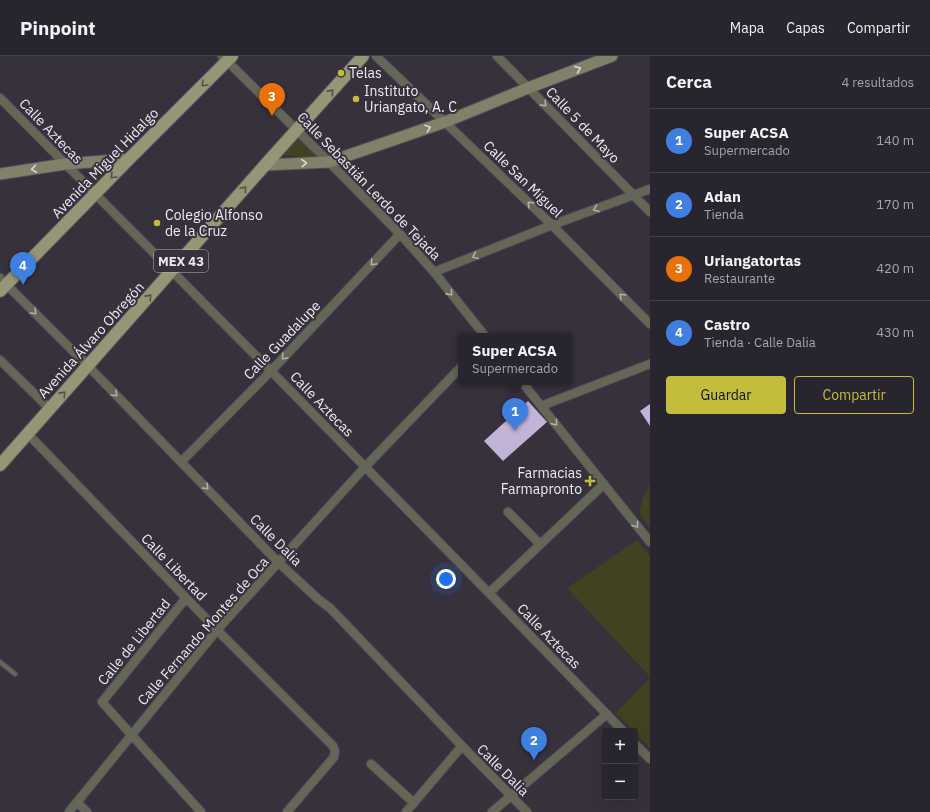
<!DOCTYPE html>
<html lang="es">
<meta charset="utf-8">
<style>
body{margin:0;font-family:"IBM Plex Sans",sans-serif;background:#34313a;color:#f1f3f6}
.controls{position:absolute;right:12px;bottom:12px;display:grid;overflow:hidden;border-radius:4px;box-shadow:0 4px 16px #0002}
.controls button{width:36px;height:36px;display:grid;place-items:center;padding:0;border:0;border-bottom:1px solid #44424a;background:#28252e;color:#f1f3f6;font:20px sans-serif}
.you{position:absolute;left:446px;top:523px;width:14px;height:14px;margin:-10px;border:3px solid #fff;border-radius:50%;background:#1a73e8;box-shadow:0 0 0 6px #1a73e833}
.badge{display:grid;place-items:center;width:26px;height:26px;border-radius:50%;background:#c3bd3e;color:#fff;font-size:13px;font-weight:700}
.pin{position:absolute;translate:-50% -33px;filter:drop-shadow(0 1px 2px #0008)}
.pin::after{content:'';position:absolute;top:21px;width:14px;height:12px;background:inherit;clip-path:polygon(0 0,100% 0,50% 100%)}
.popup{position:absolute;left:458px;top:277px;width:114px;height:52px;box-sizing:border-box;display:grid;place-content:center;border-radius:4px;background:#28252e;filter:drop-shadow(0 1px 3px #0005);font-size:13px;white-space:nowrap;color:#a5a5aa}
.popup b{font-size:15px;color:#f1f3f6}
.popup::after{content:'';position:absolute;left:50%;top:100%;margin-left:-8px;border:8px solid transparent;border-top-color:#28252e}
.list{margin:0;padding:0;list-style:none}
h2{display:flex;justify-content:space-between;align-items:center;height:52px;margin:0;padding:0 16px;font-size:17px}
h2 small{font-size:13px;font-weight:400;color:#a5a5aa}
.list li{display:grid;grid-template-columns:26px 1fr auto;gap:12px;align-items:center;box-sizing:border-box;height:64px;padding:0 16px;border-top:1px solid #44424a}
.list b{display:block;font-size:15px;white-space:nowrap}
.list p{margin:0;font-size:13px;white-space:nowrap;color:#a5a5aa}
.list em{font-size:13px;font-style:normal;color:#a5a5aa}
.actions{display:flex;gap:8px;padding:12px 16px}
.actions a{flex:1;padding:9px 0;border:1px solid #c3bd3e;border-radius:4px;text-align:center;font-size:14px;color:#c3bd3e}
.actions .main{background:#c3bd3e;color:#111}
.map{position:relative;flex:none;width:650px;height:756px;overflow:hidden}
header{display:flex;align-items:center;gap:24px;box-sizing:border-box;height:56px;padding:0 20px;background:#28252e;border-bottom:1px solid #44424a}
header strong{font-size:19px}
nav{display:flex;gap:22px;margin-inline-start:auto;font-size:14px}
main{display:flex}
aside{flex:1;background:#28252e}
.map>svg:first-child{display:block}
.green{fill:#424122}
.building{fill:#c1b4d7}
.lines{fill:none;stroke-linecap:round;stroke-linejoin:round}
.lane-casing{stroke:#534f5a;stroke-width:6}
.street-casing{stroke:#534f5a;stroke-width:10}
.secondary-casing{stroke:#534f5a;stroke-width:13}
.primary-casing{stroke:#534f5a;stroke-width:14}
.lane{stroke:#666657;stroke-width:4}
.street{stroke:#666657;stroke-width:8}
.secondary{stroke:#818169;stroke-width:11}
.primary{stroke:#969677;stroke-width:12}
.oneway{stroke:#d8d6d7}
.oneway2{stroke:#534f4e}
.oneway3{stroke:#b1afad}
.poi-dot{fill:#c3bd3e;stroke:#36313d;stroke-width:1.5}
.labels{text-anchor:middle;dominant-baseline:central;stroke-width:4;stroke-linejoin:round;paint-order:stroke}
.shield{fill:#36313d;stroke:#b7b3bc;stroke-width:1}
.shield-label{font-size:13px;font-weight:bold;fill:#eeebf3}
.poi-label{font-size:14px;fill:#eeebf3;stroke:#36313d;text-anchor:start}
.street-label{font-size:14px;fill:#eeebf3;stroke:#36313d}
</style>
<header>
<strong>Pinpoint</strong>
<nav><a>Mapa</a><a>Capas</a><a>Compartir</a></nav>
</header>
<main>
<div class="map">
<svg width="650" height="756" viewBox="0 0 650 756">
<rect width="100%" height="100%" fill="#36313d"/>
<path class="green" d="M297,78L317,98L319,102L276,99Z
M650,428V472L639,457L643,441Z
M637,484L650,500V621L567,532Z
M650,622V692L635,677V675H633L616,657Z"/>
<path class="building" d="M528,345L547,366L503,405L484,385Z
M650,348V370L640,355Z"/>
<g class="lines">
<defs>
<path id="lane" d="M0,606L15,618"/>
<path id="street" d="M222,0L329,106L400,178L434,216L485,280
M376,0L552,169L650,268
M497,0L650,156
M0,42L271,315L489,537L623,675
M434,216L552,169L650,133
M0,222L88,310L278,506L318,543L330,552L462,690L527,756
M0,304L50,353
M522,326L650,486
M541,350L650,308
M28,378L217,574L333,690L335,695L334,701L287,756
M181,406L271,315L400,178
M508,456L540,488
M489,537L604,428
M186,542L102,646L201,756
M635,688L650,703
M371,708L414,747
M77,746L87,756
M69,756L217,574L365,411L461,311
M406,756L462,690
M492,756L607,658"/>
<path id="secondary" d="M265,109L329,106L445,66L528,32L612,0
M0,118L65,108L129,103"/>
<path id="primary" d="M0,235L129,103L232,0
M0,409L265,109L363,0"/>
</defs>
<use href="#lane" class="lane-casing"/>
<use href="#street" class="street-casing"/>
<use href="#secondary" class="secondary-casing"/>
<use href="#primary" class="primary-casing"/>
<use href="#lane" class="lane"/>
<use href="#street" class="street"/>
<use href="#secondary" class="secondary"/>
<use href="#primary" class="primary"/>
</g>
<defs><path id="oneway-chevron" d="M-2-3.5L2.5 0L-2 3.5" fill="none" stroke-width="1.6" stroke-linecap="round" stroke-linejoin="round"/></defs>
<g class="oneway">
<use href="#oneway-chevron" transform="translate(578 13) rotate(-21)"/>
<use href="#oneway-chevron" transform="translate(428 72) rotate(-19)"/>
<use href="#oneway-chevron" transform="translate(304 107) rotate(-3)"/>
<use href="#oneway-chevron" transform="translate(34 113) rotate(172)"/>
</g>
<g class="oneway2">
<use href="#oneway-chevron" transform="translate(204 28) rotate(135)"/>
<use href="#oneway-chevron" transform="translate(331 36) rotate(-48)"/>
<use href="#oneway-chevron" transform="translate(113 120) rotate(134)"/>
<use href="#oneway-chevron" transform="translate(244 133) rotate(-49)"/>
<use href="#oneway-chevron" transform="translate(149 241) rotate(-48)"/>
<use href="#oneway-chevron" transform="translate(63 338) rotate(-48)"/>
</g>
<g class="oneway3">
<use href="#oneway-chevron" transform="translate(544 48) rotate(46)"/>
<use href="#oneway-chevron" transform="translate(530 148) rotate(-136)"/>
<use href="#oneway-chevron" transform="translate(596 153) rotate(159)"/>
<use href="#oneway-chevron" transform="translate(475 200) rotate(158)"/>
<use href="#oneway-chevron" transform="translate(373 207) rotate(133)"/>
<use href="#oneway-chevron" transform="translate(450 237) rotate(51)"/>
<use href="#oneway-chevron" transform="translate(622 240) rotate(-135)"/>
<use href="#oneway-chevron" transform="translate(34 256) rotate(45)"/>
<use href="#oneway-chevron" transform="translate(284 301) rotate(133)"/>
<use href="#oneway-chevron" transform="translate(115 338) rotate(46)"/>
<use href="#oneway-chevron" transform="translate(555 367) rotate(51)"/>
<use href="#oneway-chevron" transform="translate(206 431) rotate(46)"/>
<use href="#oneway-chevron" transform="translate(636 469) rotate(52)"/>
</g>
<g class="poi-dot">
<circle cx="341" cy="17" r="4"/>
<circle cx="356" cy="43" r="4"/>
<circle cx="157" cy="167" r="4"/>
<path d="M588 419h4v4h4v4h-4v4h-4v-4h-4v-4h4z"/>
</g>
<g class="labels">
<rect class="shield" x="154" y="194" width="54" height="22" rx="3"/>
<g class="shield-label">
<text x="181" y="205">MEX 43</text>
</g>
<g class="poi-label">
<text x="349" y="17">Telas</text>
<text x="364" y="35">Instituto<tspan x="364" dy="16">Uriangato, A. C</tspan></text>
<text x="165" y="159">Colegio Alfonso<tspan x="165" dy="16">de la Cruz</tspan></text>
<text x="582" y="417" text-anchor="end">Farmacias<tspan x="582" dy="16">Farmapronto</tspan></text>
</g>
<g class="street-label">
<text transform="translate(583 69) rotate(46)">Calle 5 de Mayo</text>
<text transform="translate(51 75) rotate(46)">Calle Aztecas</text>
<text transform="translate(105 107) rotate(-46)">Avenida Miguel Hidalgo</text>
<text transform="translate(523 123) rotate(44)">Calle San Miguel</text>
<text transform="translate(369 130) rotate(46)">Calle Sebastián Lerdo de Tejada</text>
<text transform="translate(91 284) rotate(-48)">Avenida Álvaro Obregón</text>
<text transform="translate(282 284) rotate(-46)">Calle Guadalupe</text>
<text transform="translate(322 348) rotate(46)">Calle Aztecas</text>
<text transform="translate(276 484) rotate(45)">Calle Dalia</text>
<text transform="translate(174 511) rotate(46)">Calle Libertad</text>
<text transform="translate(203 575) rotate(-49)">Calle Fernando Montes de Oca</text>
<text transform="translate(549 580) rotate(46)">Calle Aztecas</text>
<text transform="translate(134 586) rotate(-51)">Calle de Libertad</text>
<text transform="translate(503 714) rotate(45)">Calle Dalia</text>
</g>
</g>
</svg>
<div class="controls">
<button>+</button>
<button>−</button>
</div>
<div class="you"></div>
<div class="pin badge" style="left:515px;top:375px;background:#3f7fe0">1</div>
<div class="popup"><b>Super ACSA</b>Supermercado</div>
<div class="pin badge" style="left:534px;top:704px;background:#3f7fe0">2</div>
<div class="pin badge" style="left:272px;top:60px;background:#e8710a">3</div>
<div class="pin badge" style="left:23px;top:229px;background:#3f7fe0">4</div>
</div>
<aside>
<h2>Cerca<small>4 resultados</small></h2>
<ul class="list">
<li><span class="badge" style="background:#3f7fe0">1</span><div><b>Super ACSA</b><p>Supermercado</p></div><em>140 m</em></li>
<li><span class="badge" style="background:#3f7fe0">2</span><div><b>Adan</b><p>Tienda</p></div><em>170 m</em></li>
<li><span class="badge" style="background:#e8710a">3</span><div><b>Uriangatortas</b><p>Restaurante</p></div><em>420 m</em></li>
<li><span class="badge" style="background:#3f7fe0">4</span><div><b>Castro</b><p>Tienda · Calle Dalia</p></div><em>430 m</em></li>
</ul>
<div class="actions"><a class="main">Guardar</a><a>Compartir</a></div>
</aside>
</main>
